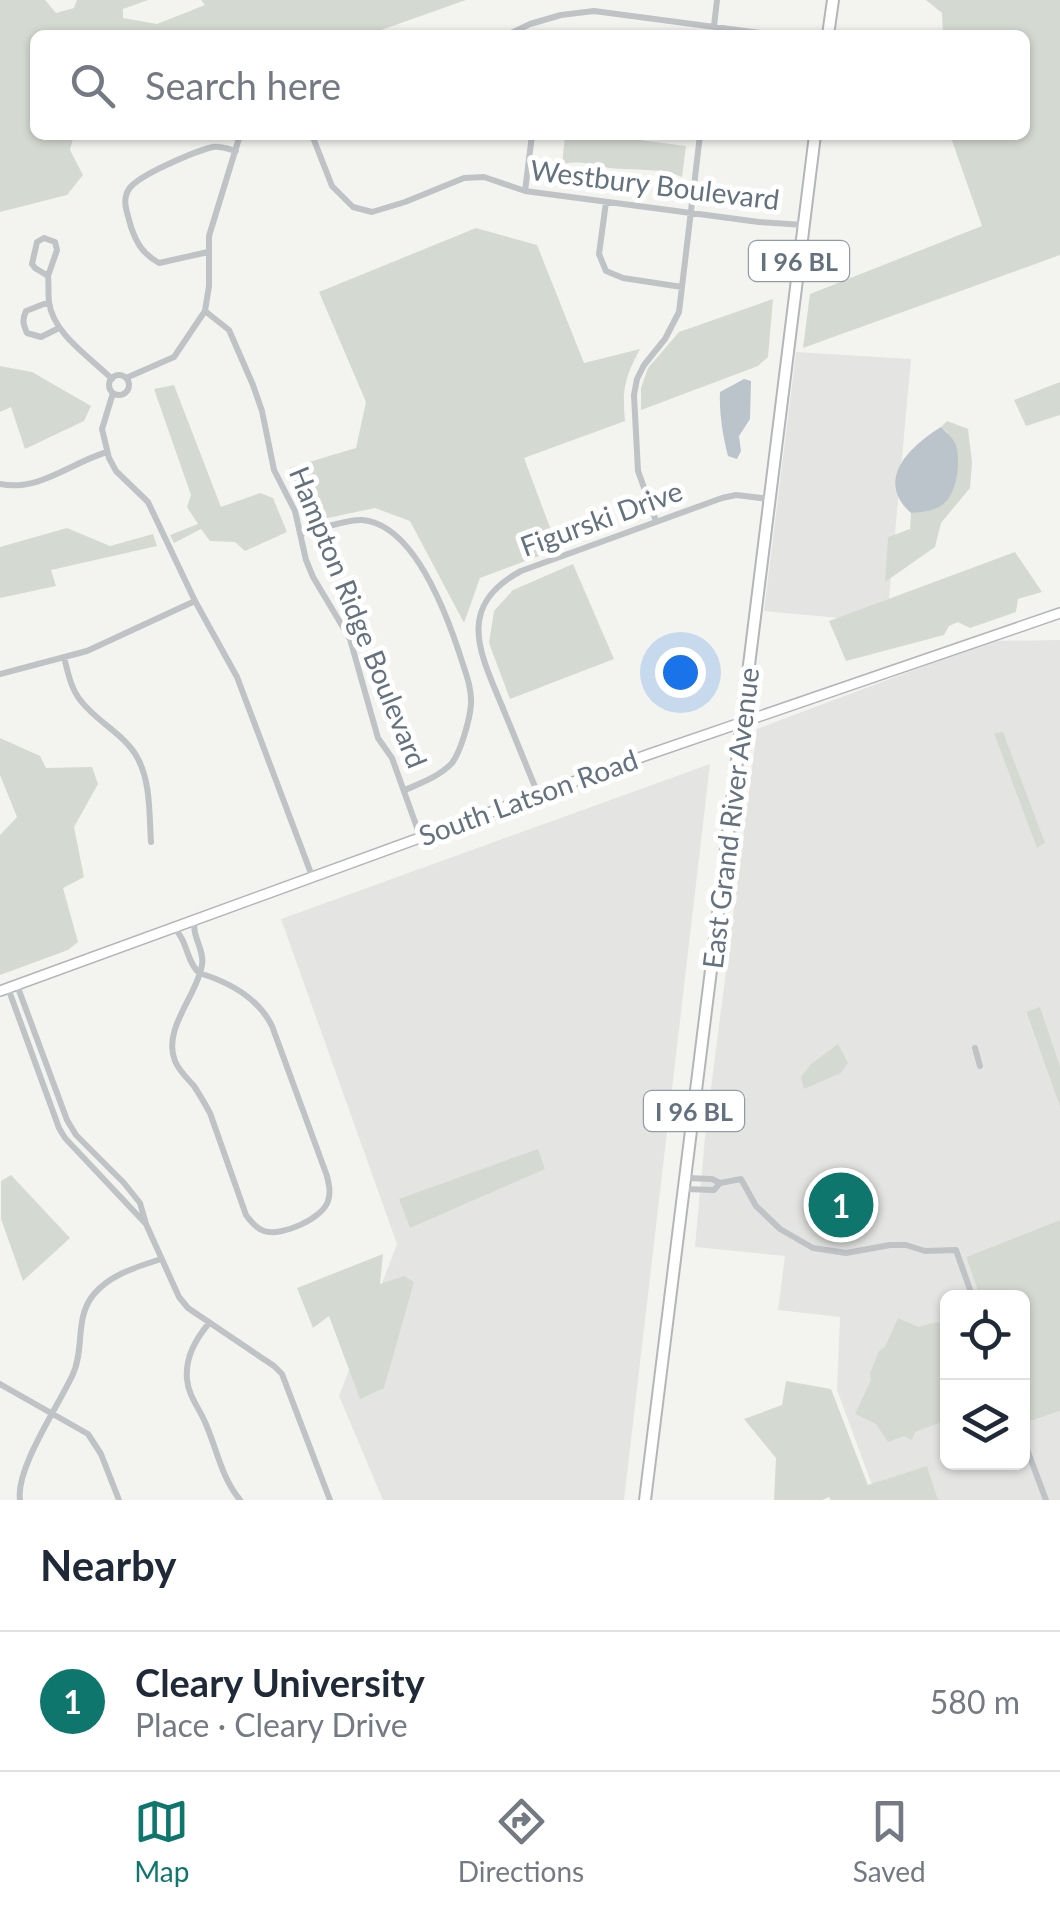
<!DOCTYPE html>
<meta charset="utf-8">
<style>
body{margin:0;font-family:Lato,sans-serif;background:#f6f6f7;color:#1f2937}
.controls{position:absolute;right:30px;bottom:30px;display:grid;overflow:hidden;border-radius:15px;box-shadow:0 2px 8px #0004}
.controls button{width:90px;height:90px;display:grid;place-items:center;padding:0;border:0;border-bottom:2px solid #e0e1e3;background:#fff;color:#1f2937;font:50px sans-serif}
.you{position:absolute;left:680px;top:672px;width:35px;height:35px;margin:-25px;border:8px solid #fff;border-radius:50%;background:#1a73e8;box-shadow:0 0 0 15px #1a73e833}
.badge{display:grid;place-items:center;width:65px;height:65px;border-radius:50%;background:#0f766e;color:#fff;font-size:32px;font-weight:700}
.pin{position:absolute;translate:-50% -50%;border:5px solid #fff;box-shadow:0 2px 10px #0006}
.list{margin:0;padding:0;list-style:none}
h2{display:flex;justify-content:space-between;align-items:center;height:130px;margin:0;padding:0 40px;font-size:42px}
h2 small{font-size:32px;font-weight:400;color:#747a83}
.list li{display:grid;grid-template-columns:65px 1fr auto;gap:30px;align-items:center;box-sizing:border-box;height:140px;padding:0 40px;border-top:2px solid #e0e1e3}
.list b{display:block;font-size:38px;white-space:nowrap}
.list p{margin:0;font-size:32px;white-space:nowrap;color:#747a83}
.list em{font-size:32px;font-style:normal;color:#747a83}
.icon{flex:none;width:55px;height:55px;fill:none;stroke:currentColor;stroke-width:2;stroke-linecap:round;stroke-linejoin:round}
.map{position:relative;flex:none;width:1060px;height:1500px;overflow:hidden}
.search{position:absolute;background:#fff;box-shadow:0 2px 8px #0004;left:30px;right:30px;top:30px;height:110px;display:flex;align-items:center;gap:25px;box-sizing:border-box;padding:0 35px;border-radius:15px;color:#747a83;font-size:38px}
.sheet{height:270px;background:#fff}
nav{display:flex;justify-content:space-around;align-items:center;box-sizing:border-box;height:140px;border-top:2px solid #e0e1e3;background:#fff;font-size:28px;color:#747a83}
nav a{display:grid;justify-items:center;gap:5px}
nav .on{color:#0f766e}
.map>svg:first-child{display:block}
.built{fill:#e4e5e3}
.green{fill:#d4dad1}
.water{fill:#bac4ca}
.lines{fill:none;stroke-linecap:round;stroke-linejoin:round}
.secondary-casing{stroke:#b2b6ba;stroke-width:12}
.primary-casing{stroke:#b2b6b9;stroke-width:14}
.minor{stroke:#bfc3c6;stroke-width:6}
.secondary{stroke:#fff;stroke-width:9}
.primary{stroke:#fff;stroke-width:10}
.labels{text-anchor:middle;dominant-baseline:central;stroke-width:10;stroke-linejoin:round;paint-order:stroke}
.shield{fill:#fff;stroke:#929ca5;stroke-width:2.5}
.shield-label{font-size:25px;font-weight:bold;fill:#64727f}
.street-label{font-size:28px;fill:#64727f;stroke:#fff}
</style>
<div class="map">
<svg width="1060" height="1500" viewBox="0 0 1060 1500">
<rect width="100%" height="100%" fill="#f3f4ef"/>
<path class="built" d="M796,352L911,359L889,599L839,618L764,611Z
M1060,640V1066L1040,1008L1026,1013L1060,1107V1220L966,1257L980,1297L948,1298V1462H1022L1023,1415L1026,1423L1060,1411V1500H830L872,1485L837,1390L840,1317L778,1310L785,1256L695,1247L706,1127L757,729L991,641Z
M710,764L624,1500H383L339,1396L397,1244L281,919Z"/>
<path class="green" d="M0,0H45L56,13L74,8L77,0H148L123,9V18L157,24L205,5L201,0H466L367,35H35V135H74L70,150L83,175L67,195L0,212Z
M926,0H1060V255L803,348L810,294L982,226L950,135H1025V35H943L942,13Z
M565,135H600L686,146L682,177C658,167 635,171 610,168C590,165 583,160 562,164Z
M476,228L537,245L584,363L640,349C625,378 622,388 625,421L524,458L558,549L480,578L464,623L410,521L375,508L309,522L289,468L356,448L366,402L319,292Z
M773,299L768,357L758,366L641,410V388L648,368L679,332Z
M0,366L32,372L91,406L84,421L25,449L11,407L0,412Z
M1060,382V415L1026,426L1014,400Z
M174,385L221,507L260,493L273,498L287,532L245,551L235,542L210,541L201,529L174,543L170,535L198,524L187,507L191,495L154,389Z
M947,421L968,429L972,462L970,488L941,523L935,547L885,582L888,537L910,529L911,513L928,511L948,433L941,427Z
M67,528L110,546L153,534L157,546L51,570L56,586L0,598V547Z
M1015,552L1042,592L1018,599L1016,612L970,628L958,622L949,626L944,635L846,661L829,621Z
M573,564L614,659L510,699L489,643L494,611L513,590Z
M1003,732L1045,843L1037,848L994,733Z
M0,738L40,756L46,768L92,767L98,784L74,827L84,877L63,888L78,942L68,950L0,975V835L17,817L0,775Z
M1040,1007L1060,1066V1107L1026,1012Z
M838,1044L848,1063L841,1073L804,1089L801,1077L811,1064Z
M538,1149L545,1169L410,1228L399,1199Z
M11,1175L70,1238L23,1281L1,1219V1181Z
M1060,1220V1411L1025,1423L1022,1415V1298L980,1297L966,1257Z
M383,1254L380,1284L404,1276L414,1282L384,1388L360,1399L329,1316L313,1328L297,1288Z
M898,1318L919,1327L932,1323L942,1322L947,1337V1420L915,1432L912,1440L904,1436L888,1442L876,1424L855,1414L871,1380L870,1373L879,1351L885,1347Z
M786,1381L831,1389L868,1485L927,1466L938,1500H831L829,1497L822,1500H774L776,1458L744,1419L782,1405Z"/>
<path class="water" d="M744,379L751,381L750,419L739,436L741,451L737,459L728,456C723,436 719,413 720,392Z
M941,427C946,432 953,438 956,445C961,462 957,495 942,505C932,512 921,512 911,513C874,480 910,446 941,427Z"/>
<g class="lines">
<defs>
<path id="secondary" d="M0,991L647,755L1060,613"/>
<path id="primary" d="M828,35L833,0
M645,1500L815,135"/>
</defs>
<use href="#secondary" class="secondary-casing"/>
<use href="#primary" class="primary-casing"/>
<path class="minor" d="M507,35L530,24L561,15L594,11L775,35
M713,35L717,0
M312,135L332,186L353,207L372,212L405,202L464,178L484,177L525,191L759,222L804,225
M525,191L532,135
M606,202L599,254L606,271L623,278L682,287
M208,252L159,263C143,254 137,244 131,227C128,214 121,201 129,189C138,175 196,151 213,147C220,146 229,149 236,151
M48,276L57,250L55,242L44,238L37,242L32,264L35,268L48,276C49,285 48,294 49,302C53,334 90,357 112,379
M49,302L26,311C22,320 23,324 27,333L41,337L59,328
M205,311L229,330L253,385L262,411L274,470L295,511L306,560L313,577L350,639L378,738L392,758L420,836
M109 385a10 10 0 1 1 20 0a10 10 0 1 1-20 0Z
M126,378L174,357L205,311L209,286V236L240,135
M113,393L102,429L109,458L116,471L148,502L195,601L237,677L312,876
M0,484C39,492 70,463 107,452
M656,521L638,471L634,395L637,379L644,365L665,339L679,312L700,135
M301,534C318,530 346,519 362,520C413,524 445,610 459,652C464,669 472,686 471,704C470,719 461,751 452,763C440,776 421,783 405,790
M64,657C68,673 71,689 81,701C97,722 124,734 137,757C151,782 149,814 151,842
M0,674L87,651L195,601
M538,794C526,765 514,735 502,706C479,651 456,606 521,571L722,498L736,495L769,499
M174,928C188,941 186,961 199,973C229,982 258,998 272,1026L327,1176C329,1185 331,1192 328,1201C323,1218 282,1237 264,1231C256,1228 251,1222 246,1215L210,1113C205,1104 200,1095 194,1086C187,1078 179,1071 175,1061C162,1029 197,996 202,965C205,950 191,936 195,920
M17,985L67,1120L76,1135L124,1183L140,1203L146,1224L179,1297L188,1308L274,1366L282,1374L330,1500
M8,988L59,1128L65,1138L145,1223
M975,1048L980,1066
M686,1178L712,1179L720,1183
M684,1189L714,1190L720,1183L741,1179L756,1206L780,1229L813,1248L846,1253L890,1245H906L925,1251L956,1250L973,1298
M209,1323C196,1339 185,1357 187,1379C188,1395 199,1408 205,1422C217,1449 221,1477 240,1500
M0,1384L88,1434L101,1454L119,1500
M1022,1436L1046,1500
M20,1500C15,1469 59,1405 73,1374C85,1348 74,1318 94,1294C111,1274 137,1267 161,1259"/>
<use href="#secondary" class="secondary"/>
<use href="#primary" class="primary"/>
</g>
<g class="labels">
<g class="shield">
<rect x="749" y="241" width="100" height="40" rx="8"/>
<rect x="644" y="1091" width="100" height="40" rx="8"/>
</g>
<g class="shield-label">
<text x="799" y="261">I 96 BL</text>
<text x="694" y="1111">I 96 BL</text>
</g>
<g class="street-label">
<text transform="translate(655 184) rotate(7)">Westbury Boulevard</text>
<text transform="translate(601 518) rotate(-20)">Figurski Drive</text>
<text transform="translate(359 617) rotate(68)">Hampton Ridge Boulevard</text>
<text transform="translate(528 797) rotate(-20)">South Latson Road</text>
<text transform="translate(730 818) rotate(-83)">East Grand River Avenue</text>
</g>
</g>
</svg>
<div class="controls">
<button><svg class="icon" aria-label="locate" viewBox="0 0 24 24"><circle cx="12" cy="12" r="6"/><path d="M12 2v4M12 18v4M2 12h4M18 12h4"/></svg></button>
<button><svg class="icon" aria-label="layers" viewBox="0 0 24 24"><path d="M12 4l9 5-9 5-9-5zM3 14l9 5 9-5"/></svg></button>
</div>
<div class="you"></div>
<div class="pin badge" style="left:841px;top:1205px">1</div>
<div class="search"><svg class="icon" aria-label="search" viewBox="0 0 24 24"><circle cx="10" cy="10" r="6"/><path d="M15 15l6 6"/></svg>Search here</div>
</div>
<section class="sheet">
<h2>Nearby<small></small></h2>
<ul class="list">
<li><span class="badge">1</span><div><b>Cleary University</b><p>Place · Cleary Drive</p></div><em>580 m</em></li>
</ul>
</section>
<nav>
<a class="on"><svg class="icon" aria-label="map" viewBox="0 0 24 24"><path d="M3 6l6-2 6 2 6-2v14l-6 2-6-2-6 2zM9 4v14M15 6v14"/></svg>Map</a>
<a><svg class="icon" aria-label="directions" viewBox="0 0 24 24"><path d="M12 3l9 9-9 9-9-9zM9 14v-3h6M13 9l2 2-2 2"/></svg>Directions</a>
<a><svg class="icon" aria-label="saved" viewBox="0 0 24 24"><path d="M7 4h10v16l-5-4-5 4z"/></svg>Saved</a>
</nav>
